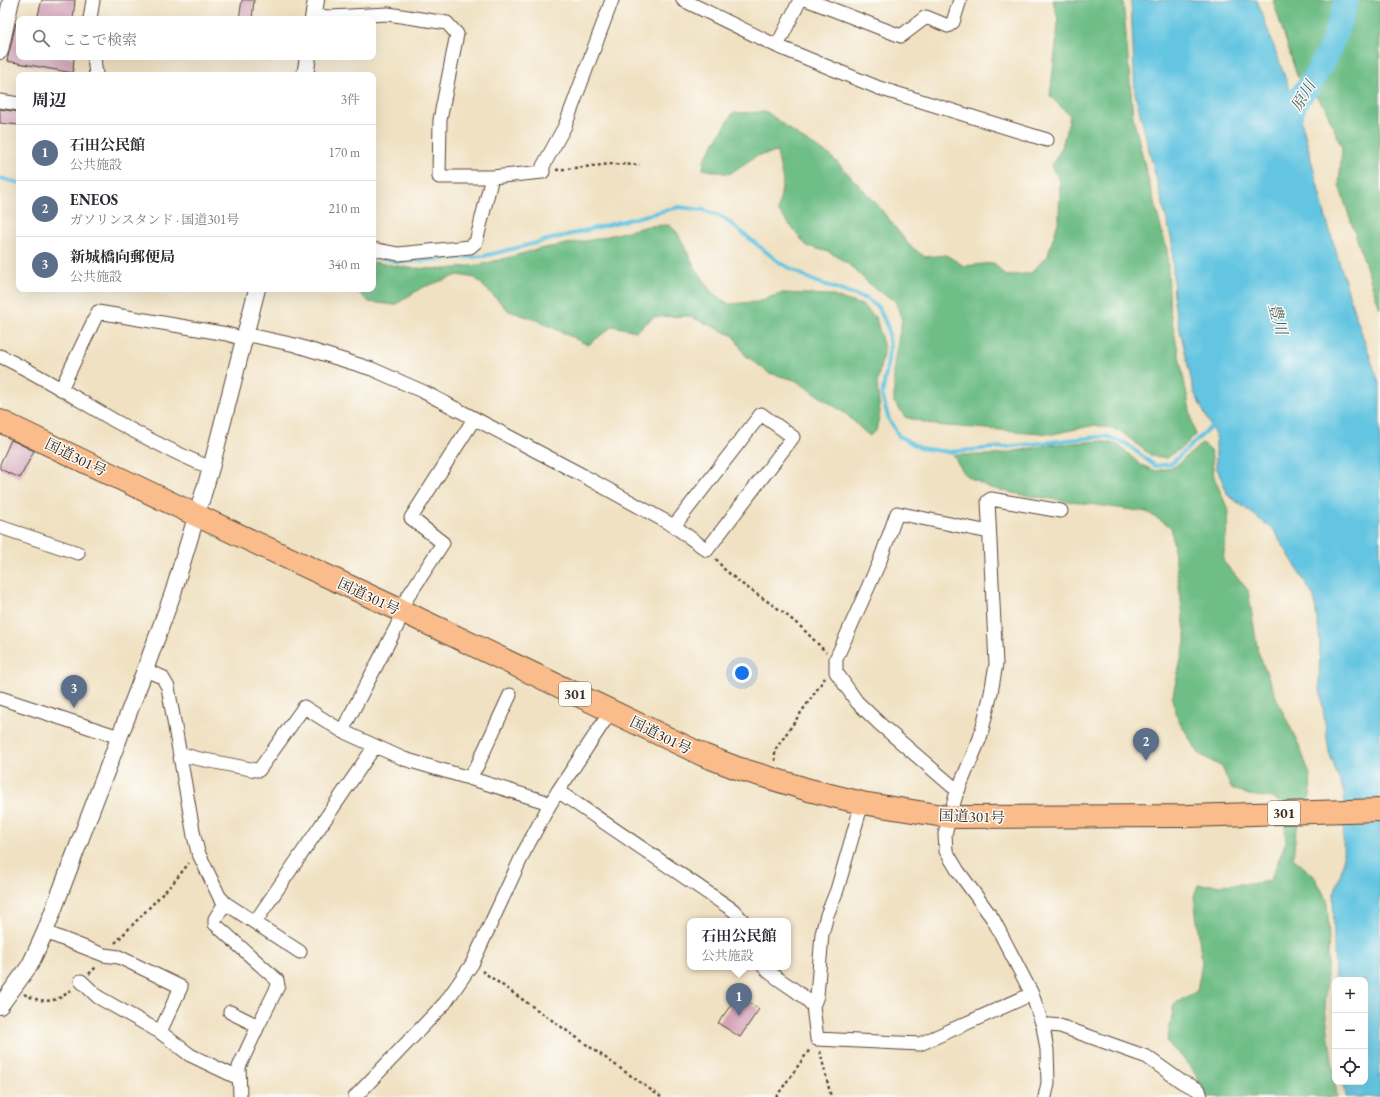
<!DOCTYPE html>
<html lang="ja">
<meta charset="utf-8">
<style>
body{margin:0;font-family:"EB Garamond","Noto Serif JP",serif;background:#f7f7f7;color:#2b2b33}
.controls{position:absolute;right:12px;bottom:12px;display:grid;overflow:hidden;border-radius:8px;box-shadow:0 4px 16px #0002}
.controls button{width:36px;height:36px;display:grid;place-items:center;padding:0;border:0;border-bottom:1px solid #e1e1e2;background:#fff;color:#2b2b33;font:20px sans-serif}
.you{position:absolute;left:742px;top:673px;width:14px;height:14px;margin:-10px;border:3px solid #fff;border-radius:50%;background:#1a73e8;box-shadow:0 0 0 6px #1a73e833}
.badge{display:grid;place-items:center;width:26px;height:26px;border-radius:50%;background:#0b8043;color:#fff;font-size:13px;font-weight:700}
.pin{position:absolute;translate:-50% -33px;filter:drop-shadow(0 1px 2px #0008)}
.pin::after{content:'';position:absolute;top:21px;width:14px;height:12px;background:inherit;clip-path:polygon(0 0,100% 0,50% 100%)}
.popup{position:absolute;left:687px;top:918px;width:104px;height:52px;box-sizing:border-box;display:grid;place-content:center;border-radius:8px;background:#fff;filter:drop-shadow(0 1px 3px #0005);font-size:13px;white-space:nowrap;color:#7c7c81}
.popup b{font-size:15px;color:#2b2b33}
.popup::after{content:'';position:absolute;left:50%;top:100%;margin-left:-8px;border:8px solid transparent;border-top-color:#fff}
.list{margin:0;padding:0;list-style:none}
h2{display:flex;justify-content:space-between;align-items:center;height:52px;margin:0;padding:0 16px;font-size:17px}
h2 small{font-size:13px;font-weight:400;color:#7c7c81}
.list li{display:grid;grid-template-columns:26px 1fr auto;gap:12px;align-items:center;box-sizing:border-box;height:56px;padding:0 16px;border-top:1px solid #e1e1e2}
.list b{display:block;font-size:15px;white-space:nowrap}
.list p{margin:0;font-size:13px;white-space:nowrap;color:#7c7c81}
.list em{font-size:13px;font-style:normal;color:#7c7c81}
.icon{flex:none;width:22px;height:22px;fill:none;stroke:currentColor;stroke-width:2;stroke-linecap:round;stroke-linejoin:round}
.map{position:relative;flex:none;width:1380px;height:1097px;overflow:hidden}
.search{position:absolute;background:#fff;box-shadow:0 4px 16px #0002;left:16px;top:16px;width:360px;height:44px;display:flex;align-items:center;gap:10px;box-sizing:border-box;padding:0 14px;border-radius:8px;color:#7c7c81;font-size:15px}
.panel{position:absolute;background:#fff;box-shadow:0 4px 16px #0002;left:16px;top:72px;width:360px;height:220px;border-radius:8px}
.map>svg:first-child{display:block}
.forest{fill:#70be87;stroke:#567452}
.water{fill:#63c5e1;stroke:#4f7880}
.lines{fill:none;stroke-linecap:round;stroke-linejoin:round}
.stream{stroke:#63c5e1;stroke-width:4}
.river{stroke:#63c5e1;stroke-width:24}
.building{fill:#d4a5b9}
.minor-casing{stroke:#564537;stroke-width:15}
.tertiary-casing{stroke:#564537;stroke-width:18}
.trunk-casing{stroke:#564537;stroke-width:24}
.path{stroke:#564537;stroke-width:2.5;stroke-dasharray:3 3;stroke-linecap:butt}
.minor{stroke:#fff;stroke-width:13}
.tertiary{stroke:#fff;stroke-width:16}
.trunk{stroke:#f9bc8a;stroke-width:22}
.labels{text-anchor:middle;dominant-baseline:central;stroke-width:3;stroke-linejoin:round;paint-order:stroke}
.shield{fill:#fdfcf7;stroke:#75695f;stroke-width:1}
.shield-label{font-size:14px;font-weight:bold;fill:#3b2a1e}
.street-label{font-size:15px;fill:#3b2a1e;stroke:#fdfcf7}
.water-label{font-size:16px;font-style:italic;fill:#496062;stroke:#fdfcf7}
</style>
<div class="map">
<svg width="1380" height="1097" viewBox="0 0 1380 1097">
<rect width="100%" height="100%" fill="#fdfcf7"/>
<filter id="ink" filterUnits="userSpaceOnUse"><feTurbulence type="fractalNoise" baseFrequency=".025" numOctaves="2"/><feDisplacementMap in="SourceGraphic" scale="8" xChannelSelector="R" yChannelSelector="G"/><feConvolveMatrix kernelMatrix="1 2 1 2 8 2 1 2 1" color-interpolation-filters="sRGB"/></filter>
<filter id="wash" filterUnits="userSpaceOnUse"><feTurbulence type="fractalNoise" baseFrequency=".012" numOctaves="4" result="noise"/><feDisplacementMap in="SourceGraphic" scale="16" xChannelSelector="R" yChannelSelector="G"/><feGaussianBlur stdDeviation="0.9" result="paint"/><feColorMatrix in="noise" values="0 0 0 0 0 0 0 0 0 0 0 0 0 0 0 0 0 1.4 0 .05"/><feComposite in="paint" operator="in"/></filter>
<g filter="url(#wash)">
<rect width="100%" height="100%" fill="#f0e1c2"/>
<path class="forest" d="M1053,0H1123L1133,117L1149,183L1167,250L1170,311L1195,435L1182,448L1166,458L1152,456L1120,431L1095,425L1053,434L935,425L905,417L894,402V363L902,320L895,301L875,289L847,263L829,252L807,246L778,211L783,182L777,152L756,156L729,174L703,169L704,160L733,113L767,112L800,137L831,156L876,203L909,245L925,257L946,255L964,266L994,263L1005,276L1031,273L1048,255L1059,219L1060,181L1051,167L1062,147L1070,116L1050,96L1057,37L1058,19Z
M1273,0H1380V309L1339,185L1342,148L1325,107L1297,76Z
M669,225L677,232L691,260L711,292L729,304L757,302L782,293L830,295L862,305L876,318L884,348L877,384L880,412L876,431L869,436L846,414L795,380L769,373L745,355L734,336L689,316L654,317L636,331L613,326L588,345L537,320L509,311L475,278L458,275L421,288L395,305L369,302L355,289H373V262L409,268L447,269L484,264L539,249L596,239L648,226Z
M1101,441L1118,445L1141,465L1156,471L1174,467L1203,443L1211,451L1214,477L1229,512L1223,561L1248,590L1258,652L1279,704L1299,745L1310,775L1311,793L1296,831L1293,858L1314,876L1327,900L1329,937L1325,1007L1337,1097H1204L1197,1076L1182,1057L1167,1043L1174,1004L1197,991L1202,963L1194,896L1198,885L1249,884L1270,881L1286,842L1284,807L1274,798L1249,795L1231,788L1222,767L1199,754L1178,719L1172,699L1186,638L1171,527L1147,512L1023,495L990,488L965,475L953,455H994L1049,445Z"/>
<path class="water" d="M1131,0H1257L1303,127L1325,215L1354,311L1380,386V1097H1346L1344,1082H1365V980H1335L1333,897L1343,866L1344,793L1329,752L1319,680L1320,642L1314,597L1274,530L1228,495L1216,466V437L1194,392L1174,303L1172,241L1135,93Z"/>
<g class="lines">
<path class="stream" d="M0,178L19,183
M373,256L400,262L484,256L679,207L704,210L724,218L780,263L814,281L867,299L879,308L888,328L890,349L882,396L889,420L899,436L920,448L949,452L1004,447L1106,436L1127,444L1155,466L1171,464L1214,424"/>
<path class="river" d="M1279,135L1291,116L1297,100L1313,80L1330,49L1347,0"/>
</g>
<g id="blocks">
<path class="building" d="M42,0H75L73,19H37Z
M242,0H254L252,19H239Z
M16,23H19V57H74L73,73L7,61Z
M0,109L19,112V125L0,123Z
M11,440L34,451L20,478L0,469V464Z
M738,995L759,1009L740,1037L718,1023Z"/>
</g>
</g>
<g filter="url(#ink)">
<use href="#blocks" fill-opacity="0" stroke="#564537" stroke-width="1"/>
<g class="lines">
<defs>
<path id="minor" d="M683,0L777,46L879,88L1047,140
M808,0L901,36L926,17L948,26L953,22L960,0
M314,16L331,17L388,14L447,23L457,34L440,120L439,177H492L543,172V166L565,126L612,0
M90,19L93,0
M777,46L800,0
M94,57L96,75
M0,101L19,104
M373,249L398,254L470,247L476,242L492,177
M245,334L295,345L372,369L424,392L582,475L674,526L707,550L793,437L761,414L674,526
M0,356C40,375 77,399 115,421C146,438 179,455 211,468
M61,389L98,312L227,334L244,339
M0,527L78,553
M145,670L162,677L168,687L194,836L198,852L219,896L225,903L300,952
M510,695L477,766L469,778L543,801L549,806
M0,698L119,737
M342,731L397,626L405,601L443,543L411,518L474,419
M180,753L195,758L256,770H259L304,707L342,731L404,759L469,778
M959,789L952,786L881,725L857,702L836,672V659L879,563L897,513L989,532
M558,791L733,910L743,921
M862,803L837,890L827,915L822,934L817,996L813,1006L817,1039L920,1044L1032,994
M225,903L215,919V924L277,980L278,986L258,1026
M255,922L375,746
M45,932L104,955L119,957L181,987L160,1032
M764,967C778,982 799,989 813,1006
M81,981L98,997L160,1032L190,1055L234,1076H239
M230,1012L258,1026L239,1067L240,1097
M1043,1026L1050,1025L1060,1026L1147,1057L1182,1082L1199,1090L1201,1097
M355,1097L445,1003L472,964L524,852L549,806L558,791L611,711
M1045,1097L1048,1083L1047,1050L1043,1026L1032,994L993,919L958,871L946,851L945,834L956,795L980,738L991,693L996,664L988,501L991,499L1061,511"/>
<path id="tertiary" d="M313,19L316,0
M0,51L11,0
M305,75L308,57
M0,1006L30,965L45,932L145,670L173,593L211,468L257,289"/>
<path id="trunk" d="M0,421L198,516L402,611L703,755L737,768L809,790L862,803L950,817L1188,816L1380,810"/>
</defs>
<use href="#minor" class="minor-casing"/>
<use href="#tertiary" class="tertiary-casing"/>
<use href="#trunk" class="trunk-casing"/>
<path class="path" d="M556,170L611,164L640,165
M716,559L724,569L742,584L783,612L802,628L826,652
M775,761V750L825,678
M115,943L173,883L189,863
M482,971L661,1097
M89,974L97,966
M24,994C43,1004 57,1003 72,989
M820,1051L831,1097
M776,1097L810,1049"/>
<use href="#minor" class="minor"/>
<use href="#tertiary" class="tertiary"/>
<use href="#trunk" class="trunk"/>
</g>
</g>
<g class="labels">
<g class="shield">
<rect x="559" y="682" width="32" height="24" rx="3"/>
<rect x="1268" y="801" width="32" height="24" rx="3"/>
</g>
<g class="shield-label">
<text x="575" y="694">301</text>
<text x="1284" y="813">301</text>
</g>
<g class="street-label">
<text transform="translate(76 457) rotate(26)">国道301号</text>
<text transform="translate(369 596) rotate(25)">国道301号</text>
<text transform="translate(661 735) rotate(26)">国道301号</text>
<text transform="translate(972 816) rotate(2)">国道301号</text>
</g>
<g class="water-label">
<text transform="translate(1303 96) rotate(-59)">原川</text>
<text transform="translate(1278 319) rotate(76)">豊川</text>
</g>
</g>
</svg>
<div class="controls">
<button>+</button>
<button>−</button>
<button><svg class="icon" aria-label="locate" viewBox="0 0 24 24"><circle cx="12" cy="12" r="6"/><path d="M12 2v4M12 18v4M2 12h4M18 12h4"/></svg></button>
</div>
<div class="you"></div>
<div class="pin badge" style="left:739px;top:1016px;background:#5c6f8a">1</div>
<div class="popup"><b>石田公民館</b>公共施設</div>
<div class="pin badge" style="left:1146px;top:761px;background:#5c6f8a">2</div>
<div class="pin badge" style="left:74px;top:708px;background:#5c6f8a">3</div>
<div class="search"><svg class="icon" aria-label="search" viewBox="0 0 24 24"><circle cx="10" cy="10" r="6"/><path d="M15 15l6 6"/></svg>ここで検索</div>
<section class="panel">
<h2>周辺<small>3件</small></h2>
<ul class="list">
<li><span class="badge" style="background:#5c6f8a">1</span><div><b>石田公民館</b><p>公共施設</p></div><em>170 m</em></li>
<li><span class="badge" style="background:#5c6f8a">2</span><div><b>ENEOS</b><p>ガソリンスタンド · 国道301号</p></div><em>210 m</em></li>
<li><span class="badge" style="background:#5c6f8a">3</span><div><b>新城橋向郵便局</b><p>公共施設</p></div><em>340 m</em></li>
</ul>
</section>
</div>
